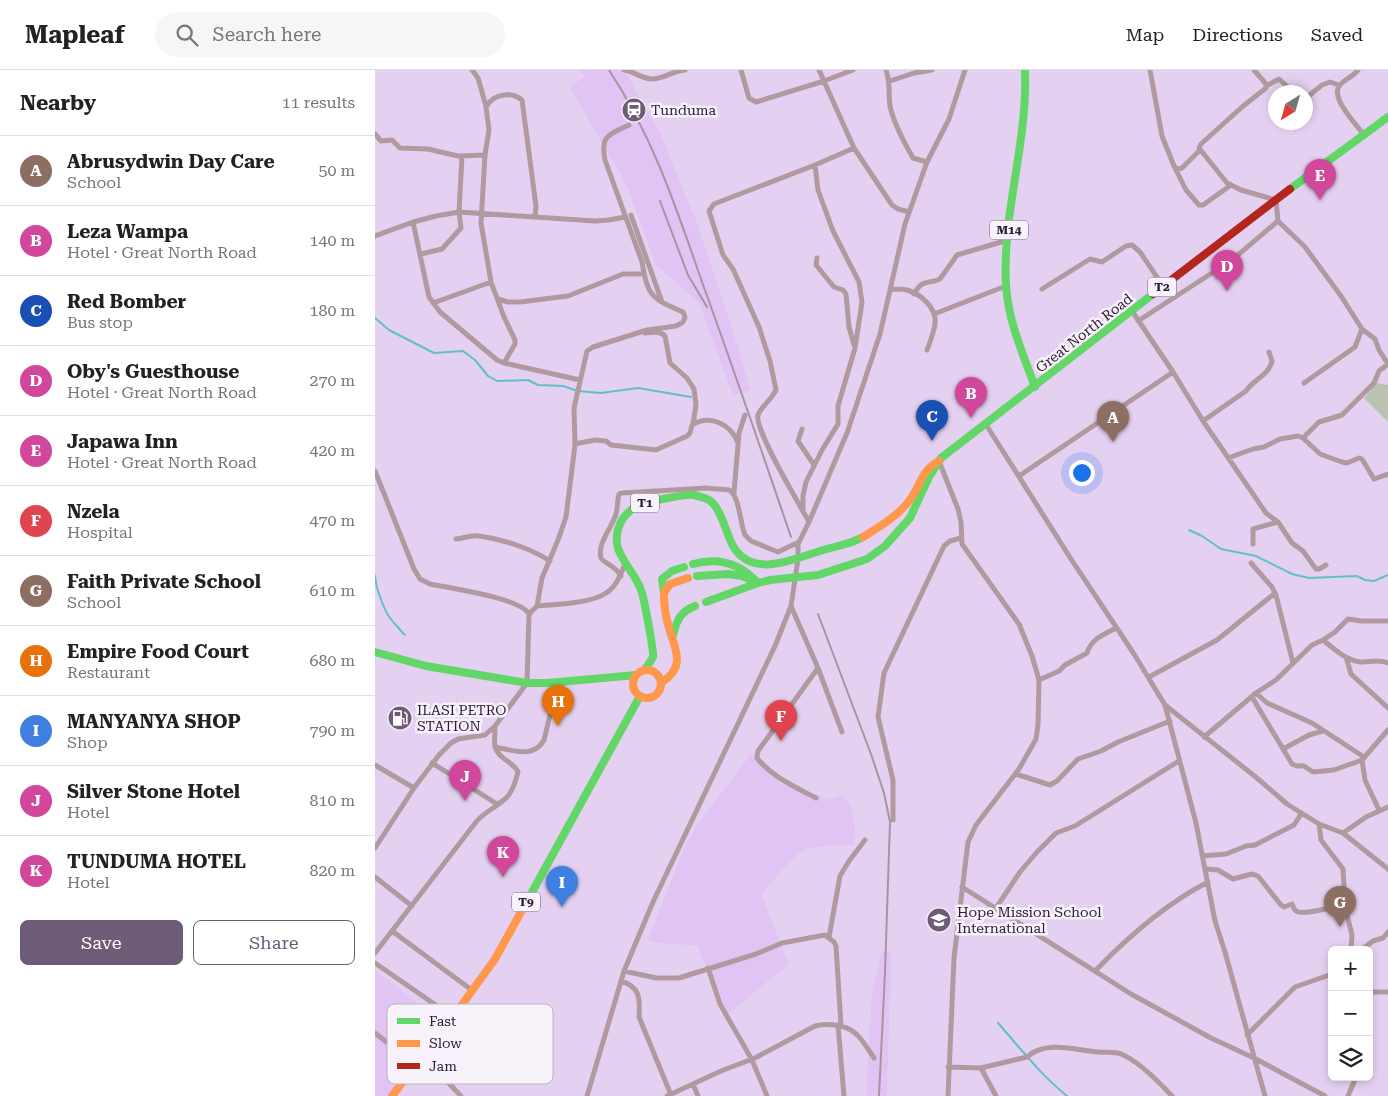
<!DOCTYPE html>
<meta charset="utf-8">
<style>
body{margin:0;font-family:"Roboto Serif",serif;background:#f6f6f6;color:#222}
.controls{position:absolute;right:15px;bottom:15px;display:grid;overflow:hidden;border-radius:8px;box-shadow:0 2px 8px #0003}
.controls button{width:45px;height:45px;display:grid;place-items:center;padding:0;border:0;border-bottom:1px solid #e0e0e0;background:#fff;color:#222;font:25px sans-serif}
.compass{position:absolute;left:893px;top:15px;width:45px;height:45px;border-radius:50%;background:#fff;box-shadow:0 2px 8px #0003;rotate:217deg}
.you{position:absolute;left:706px;top:402px;width:18px;height:18px;margin:-12px;border:4px solid #fff;border-radius:50%;background:#1a73e8;box-shadow:0 0 0 8px #1a73e833}
.badge{display:grid;place-items:center;width:32px;height:32px;border-radius:50%;background:#6d5b78;color:#fff;font-size:16px;font-weight:700}
.pin{position:absolute;translate:-50% -41px;filter:drop-shadow(0 1px 2px #0008)}
.pin::after{content:'';position:absolute;top:26px;width:18px;height:15px;background:inherit;clip-path:polygon(0 0,100% 0,50% 100%)}
.list{margin:0;padding:0;list-style:none}
h2{display:flex;justify-content:space-between;align-items:center;height:65px;margin:0;padding:0 20px;font-size:21px}
h2 small{font-size:16px;font-weight:400;color:#767676}
.list li{display:grid;grid-template-columns:32px 1fr auto;gap:15px;align-items:center;box-sizing:border-box;height:70px;padding:0 20px;border-top:1px solid #e0e0e0}
.list b{display:block;font-size:19px;white-space:nowrap}
.list p{margin:0;font-size:16px;white-space:nowrap;color:#767676}
.list em{font-size:16px;font-style:normal;color:#767676}
.actions{display:flex;gap:10px;padding:15px 20px}
.actions a{flex:1;padding:11px 0;border:1px solid #6d5b78;border-radius:8px;text-align:center;font-size:18px;color:#6d5b78}
.actions .main{background:#6d5b78;color:#fff}
.icon{flex:none;width:28px;height:28px;fill:none;stroke:currentColor;stroke-width:2;stroke-linecap:round;stroke-linejoin:round}
.map{position:relative;flex:none;width:1013px;height:1026px;overflow:hidden}
header{display:flex;align-items:center;gap:30px;box-sizing:border-box;height:70px;padding:0 25px;background:#fff;border-bottom:1px solid #e0e0e0}
header strong{font-size:24px}
nav{display:flex;gap:28px;margin-inline-start:auto;font-size:18px}
.search{width:350px;height:45px;background:#f6f6f6;display:flex;align-items:center;gap:12px;box-sizing:border-box;padding:0 18px;border-radius:28px;color:#767676;font-size:19px}
main{display:flex}
aside{flex:1;background:#fff}
.map>svg:first-child{display:block}
.built{fill:#e1c3f4}
.green{fill:#b9c3af}
.lines{fill:none;stroke-linecap:round;stroke-linejoin:round}
.stream{stroke:#61c0c7;stroke-width:2}
.street{stroke:#b199a0;stroke-width:5}
.fast{stroke:#63d668;stroke-width:8}
.slow{stroke:#ff974d;stroke-width:8}
.jam{stroke:#b3261e;stroke-width:8}
.rail{stroke:#a794a2;stroke-width:2}
.labels{text-anchor:middle;dominant-baseline:central;stroke-width:5;stroke-linejoin:round;paint-order:stroke}
.shield{fill:#f8f3fb;stroke:#6a5c72;stroke-width:1}
.shield-label{font-size:12px;font-weight:bold;fill:#2d1b37}
.poi-label{font-size:14px;fill:#2d1b37;stroke:#f8f3fb;text-anchor:start}
.street-label{font-size:14px;fill:#2d1b37;stroke:#f8f3fb}
.key{fill:#f8f3fb;stroke:#bbb2c0;stroke-width:1}
.key-label{font-size:14px;fill:#2d1b37}
</style>
<header>
<strong>Mapleaf</strong>
<div class="search"><svg class="icon" aria-label="search" viewBox="0 0 24 24"><circle cx="10" cy="10" r="6"/><path d="M15 15l6 6"/></svg>Search here</div>
<nav><a>Map</a><a>Directions</a><a>Saved</a></nav>
</header>
<main>
<aside>
<h2>Nearby<small>11 results</small></h2>
<ul class="list">
<li><span class="badge" style="background:#8d6e63">A</span><div><b>Abrusydwin Day Care</b><p>School</p></div><em>50 m</em></li>
<li><span class="badge" style="background:#d1479c">B</span><div><b>Leza Wampa</b><p>Hotel · Great North Road</p></div><em>140 m</em></li>
<li><span class="badge" style="background:#1a4fb4">C</span><div><b>Red Bomber</b><p>Bus stop</p></div><em>180 m</em></li>
<li><span class="badge" style="background:#d1479c">D</span><div><b>Oby's Guesthouse</b><p>Hotel · Great North Road</p></div><em>270 m</em></li>
<li><span class="badge" style="background:#d1479c">E</span><div><b>Japawa Inn</b><p>Hotel · Great North Road</p></div><em>420 m</em></li>
<li><span class="badge" style="background:#e0444e">F</span><div><b>Nzela</b><p>Hospital</p></div><em>470 m</em></li>
<li><span class="badge" style="background:#8d6e63">G</span><div><b>Faith Private School</b><p>School</p></div><em>610 m</em></li>
<li><span class="badge" style="background:#e8710a">H</span><div><b>Empire Food Court</b><p>Restaurant</p></div><em>680 m</em></li>
<li><span class="badge" style="background:#3f7fe0">I</span><div><b>MANYANYA SHOP</b><p>Shop</p></div><em>790 m</em></li>
<li><span class="badge" style="background:#d1479c">J</span><div><b>Silver Stone Hotel</b><p>Hotel</p></div><em>810 m</em></li>
<li><span class="badge" style="background:#d1479c">K</span><div><b>TUNDUMA HOTEL</b><p>Hotel</p></div><em>820 m</em></li>
</ul>
<div class="actions"><a class="main">Save</a><a>Share</a></div>
</aside>
<div class="map">
<svg width="1013" height="1026" viewBox="0 0 1013 1026">
<rect width="100%" height="100%" fill="#e4d1f1"/>
<path class="built" d="M206,0H249L283,58L322,153L352,243L376,320L358,326L324,233L281,195L251,114L195,17L210,6Z
M377,683L389,691L405,713L441,724L454,730L466,725L476,735L480,755L479,775L445,776L431,779L418,788L386,824L414,894L349,947L341,919L322,875L292,874L273,870L306,786L321,756Z
M507,881H516L512,1026H491L497,921Z
M0,900L60,946L52,954L15,1026H0Z"/>
<path class="green" d="M1002,313L1013,315V352L989,328Z"/>
<g class="lines">
<path class="stream" d="M0,248L14,260L59,283L88,281L100,290L113,306L122,311L153,310L163,315L188,316L203,321L226,323L263,318L316,327
M814,460L827,466L846,479L881,486L917,504L934,508L982,506L990,510L999,511L1013,505
M0,506C1,511 1,514 2,518C7,533 11,546 22,556C25,559 26,562 30,565
M623,953C645,978 666,1005 692,1026"/>
<path class="street" d="M97,0L103,8L111,36
M249,0C259,1 268,10 279,9C290,8 298,1 310,0
M366,0L374,28L381,32L449,11L478,0
M444,0L479,78L517,135L523,139L534,142
M511,0C516,15 513,22 515,36C518,51 530,74 538,88L552,92
M775,0L787,66L799,96L802,99L807,98L825,80
M879,0L891,14V18L867,37L826,74L824,78L852,113L866,120L901,130L903,151L930,177L966,226L987,259L1000,269L1004,280L1013,294
M983,0C978,7 970,9 965,15C954,27 981,54 989,65
M515,11L539,3L557,0
M891,16L904,9L918,22
M931,28L947,15L955,12L964,15
M0,64L6,71L17,70L25,78L53,79L83,86L110,85
M799,96L811,120L824,135H828L856,115
M256,145L287,232
M38,152L54,227L65,242L122,290L129,293L205,310
M0,166L38,152L61,146L84,142L220,151L234,150L250,147
M46,184L67,179L86,158L84,142L87,86
M442,188L441,195L459,217L468,220L471,224L474,257L479,275
M516,219C521,219 527,219 532,220C546,224 562,238 560,254C559,262 555,272 552,280
M667,219L715,189L727,192L751,176L757,175L765,182L788,216
M539,224C548,208 552,215 565,209L582,185L633,170
M123,229L133,232H145L193,226L248,204H269
M58,233L116,212
M757,241L798,302L828,351L891,443L903,452L917,473L928,481L941,499H944L951,495
M559,244L631,216
M763,251L857,190L903,151
M270,263C277,263 285,260 290,266L295,293L312,308L319,319L321,335L318,354
M129,293L140,274V270L129,247L116,212L106,153L110,85L114,60L111,37C118,24 136,21 147,30L161,136L160,146
M929,313L980,277L987,259
M828,351L871,321C878,310 895,304 897,291L894,282
M610,353L696,489L759,584L790,635L821,753L840,851L850,882L890,1026
M427,359L423,371L439,395
M928,368L944,352L967,345L999,313L1004,301L1013,294
M200,374L220,370L231,371L236,375L281,380L312,366L315,363L317,355C335,344 356,354 363,373
M853,388L878,379L889,377L905,369L923,366L928,368L945,384L967,392L972,393L984,388L987,389L999,409L1013,404
M564,391L583,439L586,452L587,474L644,554L657,586L664,610L663,655L661,669L644,699L601,755L593,772L579,888L573,1026
M0,401L39,499L45,509L55,514C74,518 146,528 154,544L152,613L120,656L110,665L83,669L76,673L64,685L39,718L0,778
M644,406L798,302
M359,423L364,363L370,345
M428,441V426L431,412L447,380L463,354V336L480,278L487,232L484,212L458,161L443,120L440,95
M434,452C425,435 379,360 383,345C385,338 397,329 401,320L395,291L384,257L358,199L348,185L334,141L339,134L440,95L479,78
M81,469C89,468 97,465 104,466C127,469 155,478 175,491
M878,474V459L903,452
M876,493L897,517L901,525L918,593
M246,506C241,496 227,492 226,488C222,473 237,458 241,444C243,438 242,431 244,424L247,423L331,418L354,420C364,425 365,451 369,462L370,465L376,471L403,482L424,472
M162,536C181,534 215,534 231,523C241,517 246,504 250,494
M416,536L443,598L467,662
M154,544L162,536L167,508L183,470L191,447L200,375L199,338L212,281L218,277L272,260L301,256L308,252L310,247L308,242C276,228 273,227 267,192L230,90C225,65 234,65 254,55
M948,570L960,562L973,549L986,551H1013
M971,587L976,604L1013,638
M774,607L842,570L900,523
M664,610L684,601L690,595L712,583C716,569 728,565 741,558
M881,623L892,633L937,653L989,687
M877,627L917,694L922,696H929L938,702L959,700L987,690
M790,635L882,708L912,734L944,754L968,763L1013,799
M829,667L881,623L901,610L937,575L948,570C959,579 971,590 985,592C995,592 1004,589 1013,593
M120,677C137,680 159,689 169,670L183,612
M908,679L934,665L948,661
M57,693L122,734
M0,695L39,718
M641,704L675,715L682,711L703,689L726,681L743,672L795,651
M441,728C420,717 397,707 382,688L383,681L443,598
M1004,740L990,710L987,690L1013,660
M518,750V710L503,647L509,603L569,476L575,471L586,468
M944,754L946,770L968,799L970,837L977,865L976,880
M968,763L991,747L1013,737
M827,786L851,784L871,776L880,775L919,755L926,744
M830,799L843,800L858,809L877,804L883,806L906,835L909,837L917,834C918,836 919,840 921,841C928,846 961,836 970,834
M0,807L37,836
M587,817L756,924L836,968L879,988L950,1026
M621,838L645,802L662,782L681,763L700,756L804,691
M17,861L98,921
M454,867L465,806L474,791L490,770
M986,880L998,871L1008,868L1013,862
M0,883L101,752C110,741 124,736 133,726C138,720 141,710 143,702C139,692 123,689 120,677C119,671 120,663 120,656
M0,893L78,947
M333,898L345,934L377,990L392,1026
M721,900C754,866 790,834 833,812
M249,901L281,908H304L381,884L407,873L450,865L459,872L461,876L466,955
M246,911C266,917 265,930 264,947L296,1025
M994,922H1013
M463,955L469,1026
M0,963L41,995
M872,965L920,917L957,904
M46,989L63,1002L86,1026
M573,997L606,998L621,1026
M606,998L652,987C671,970 700,980 723,982C730,983 739,981 746,984C764,991 784,1012 797,1026
M318,1014L323,1026
M212,1026L249,901L278,832L400,576L416,536L423,489V474L434,452L472,363L505,264L530,154L552,92L574,49L590,0
M292,1026L346,1001L380,988L440,956C447,954 452,954 459,955C482,957 487,971 499,988
M973,1026L981,1007"/>
<path class="fast" d="M650,0C653,72 627,143 631,215C633,251 648,284 660,317
M915,119L1013,47
M318,494C343,487 365,493 383,513L331,532
M322,506L353,504L367,506L383,513L395,510L443,505L492,489L510,476L535,448L554,407L566,388L778,224
M289,523L287,509L297,501L309,497
M298,565C302,550 305,542 320,536
M0,582L51,596L152,613H173L261,605
M270,600C272,596 276,591 278,587C279,582 269,527 266,520C258,496 230,481 247,450C249,446 256,440 260,437C267,432 310,424 319,425C323,426 330,428 334,430C346,437 351,464 358,476C378,510 421,488 448,480C462,476 476,474 488,467
M151,833L265,626"/>
<path class="slow" d="M488,467C504,457 523,446 534,431C546,416 545,401 564,391
M258 614a14 14 0 1 1 28 0a14 14 0 1 1-28 0Z
M286,613C313,595 299,579 293,554C290,544 289,533 289,523L295,514L313,508
M17,1026L78,947L120,889L151,833"/>
<path class="jam" d="M778,224L915,119"/>
<path class="rail" d="M234,0C278,67 301,137 327,212C358,297 387,382 416,467
M285,131L313,205L332,237
M443,544L496,684L509,723L515,752L510,902L504,1026"/>
</g>
<defs>
<symbol id="station-disc" viewBox="-11 -11 22 22"><circle r="9.5" fill="#6d5b78" stroke="#f8f3fb"/><path d="M-3-6H3Q5-6 5-4V2Q5 4 3 4L4.5 6H3L1.5 4h-3L-3 6H-4.5L-3 4Q-5 4-5 2V-4Q-5-6-3-6ZM-3.5-4v3h7v-3ZM-3.5 1v1.5H-2V1ZM2 1v1.5H3.5V1Z" fill="#fff"/></symbol>
<symbol id="fuel-disc" viewBox="-11 -11 22 22"><circle r="9.5" fill="#6d5b78" stroke="#f8f3fb"/><path d="M-5.5-6h7V0h2V4h1.3V-2.5L3-4.5l.8-.8L6-3V5H2.5V1h-1V6h-7ZM-4.2-4.7v3.2H.2V-4.7Z" fill="#fff"/></symbol>
<symbol id="school-disc" viewBox="-11 -11 22 22"><circle r="9.5" fill="#6d5b78" stroke="#f8f3fb"/><path d="M0-5L7-2L0 1L-7-2ZM-4 1L0 2.5L4 1V4Q0 6-4 4Z" fill="#fff"/></symbol>
</defs>
<g fill-rule="evenodd">
<use href="#station-disc" x="245" y="26" width="28" height="28"/>
<use href="#fuel-disc" x="11" y="634" width="28" height="28"/>
<use href="#school-disc" x="550" y="836" width="28" height="28"/>
</g>
<g class="labels">
<g class="shield">
<rect x="615" y="150.5" width="38" height="19" rx="4"/>
<rect x="773" y="207.5" width="28" height="19" rx="4"/>
<rect x="256" y="423.5" width="28" height="19" rx="4"/>
<rect x="137" y="822.5" width="28" height="19" rx="4"/>
</g>
<g class="shield-label">
<text x="634" y="160">M14</text>
<text x="787" y="217">T2</text>
<text x="270" y="433">T1</text>
<text x="151" y="832">T9</text>
</g>
<g class="poi-label">
<text x="276" y="40">Tunduma</text>
<text x="42" y="640">ILASI PETRO<tspan x="42" dy="16">STATION</tspan></text>
<text x="582" y="842">Hope Mission School<tspan x="582" dy="16">International</tspan></text>
</g>
<g class="street-label">
<text transform="translate(709 263) rotate(-38)">Great North Road</text>
</g>
</g>
<rect x="12" y="934" width="166" height="80" rx="8" class="key"/>
<rect x="22" y="948" width="23" height="6" fill="#63d668"/>
<rect x="22" y="970" width="23" height="7" fill="#ff974d"/>
<rect x="22" y="993" width="23" height="6" fill="#b3261e"/>
<g class="key-label">
<text x="54" y="956">Fast</text>
<text x="54" y="978">Slow</text>
<text x="54" y="1001">Jam</text>
</g>
</svg>
<div class="controls">
<button>+</button>
<button>−</button>
<button><svg class="icon" aria-label="layers" viewBox="0 0 24 24"><path d="M12 4l9 5-9 5-9-5zM3 14l9 5 9-5"/></svg></button>
</div>
<svg class="compass" viewBox="-18 -18 36 36"><path d="M0-13l5 13h-10z" fill="#e53935"/><path d="M0 13l5-13h-10z" fill="#767676"/></svg>
<div class="you"></div>
<div class="pin badge" style="left:738px;top:372px;background:#8d6e63">A</div>
<div class="pin badge" style="left:596px;top:348px;background:#d1479c">B</div>
<div class="pin badge" style="left:557px;top:371px;background:#1a4fb4">C</div>
<div class="pin badge" style="left:852px;top:221px;background:#d1479c">D</div>
<div class="pin badge" style="left:945px;top:130px;background:#d1479c">E</div>
<div class="pin badge" style="left:406px;top:671px;background:#e0444e">F</div>
<div class="pin badge" style="left:965px;top:857px;background:#8d6e63">G</div>
<div class="pin badge" style="left:183px;top:656px;background:#e8710a">H</div>
<div class="pin badge" style="left:187px;top:837px;background:#3f7fe0">I</div>
<div class="pin badge" style="left:90px;top:731px;background:#d1479c">J</div>
<div class="pin badge" style="left:128px;top:807px;background:#d1479c">K</div>
</div>
</main>
